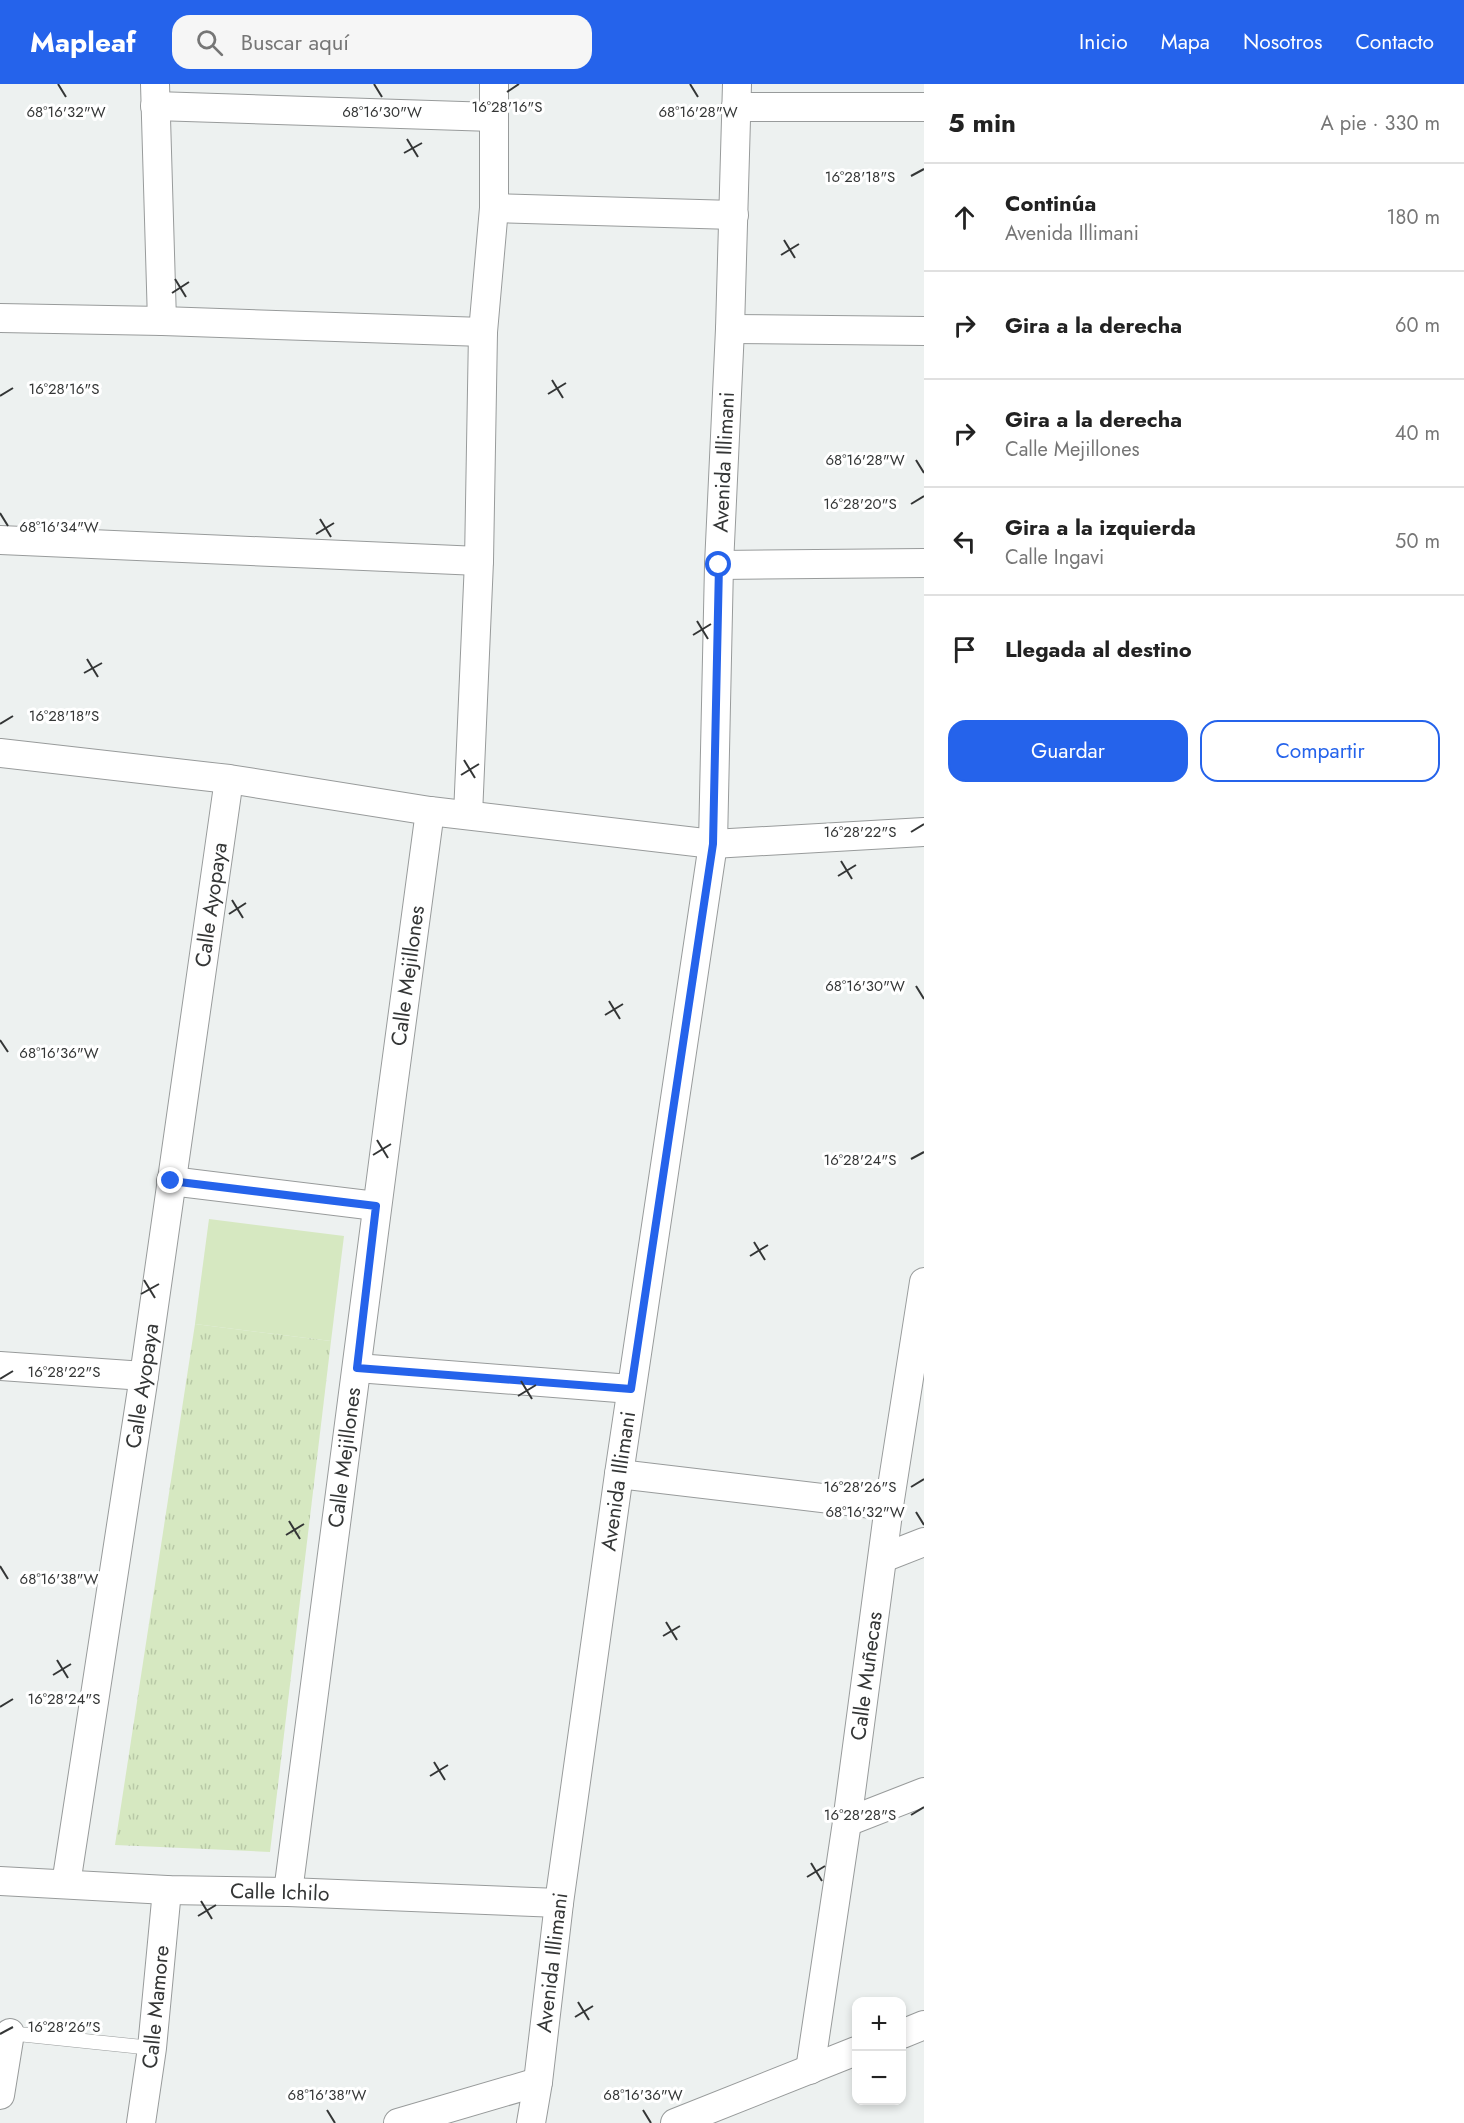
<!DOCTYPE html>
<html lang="es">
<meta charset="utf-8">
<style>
body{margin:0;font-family:Jost,sans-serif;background:#f6f6f6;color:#222}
.controls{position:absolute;right:18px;bottom:18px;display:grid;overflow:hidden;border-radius:12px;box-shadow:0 3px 9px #0003}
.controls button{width:54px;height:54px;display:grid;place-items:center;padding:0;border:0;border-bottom:2px solid #e0e0e0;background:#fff;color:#222;font:30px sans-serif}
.stop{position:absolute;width:18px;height:18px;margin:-14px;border:4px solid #2563eb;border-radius:50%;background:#fff}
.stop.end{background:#2563eb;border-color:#fff;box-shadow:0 2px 6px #0008}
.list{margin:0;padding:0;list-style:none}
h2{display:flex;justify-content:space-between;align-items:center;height:78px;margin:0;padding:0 24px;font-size:26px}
h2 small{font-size:20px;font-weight:400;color:#767676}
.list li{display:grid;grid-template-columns:39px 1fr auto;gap:18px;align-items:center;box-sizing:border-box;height:108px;padding:0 24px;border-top:2px solid #e0e0e0}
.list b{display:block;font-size:22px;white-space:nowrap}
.list p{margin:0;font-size:20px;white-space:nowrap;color:#767676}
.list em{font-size:20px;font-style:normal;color:#767676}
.actions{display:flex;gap:12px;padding:18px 24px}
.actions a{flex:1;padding:14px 0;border:2px solid #2563eb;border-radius:18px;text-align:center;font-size:21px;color:#2563eb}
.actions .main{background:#2563eb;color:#fff}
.icon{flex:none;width:33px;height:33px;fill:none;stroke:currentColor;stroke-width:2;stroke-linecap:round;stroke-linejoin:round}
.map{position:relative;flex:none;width:924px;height:2039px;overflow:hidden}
header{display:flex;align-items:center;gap:36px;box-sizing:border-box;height:84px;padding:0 30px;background:#2563eb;color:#fff}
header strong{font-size:28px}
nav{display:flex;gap:33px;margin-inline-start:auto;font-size:21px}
.search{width:420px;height:54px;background:#f6f6f6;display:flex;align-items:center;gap:15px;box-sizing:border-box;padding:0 21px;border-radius:18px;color:#767676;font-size:22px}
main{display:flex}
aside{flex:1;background:#fff}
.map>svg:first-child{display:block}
.grass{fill:#d6e8c1}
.park{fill:url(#park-tufts)}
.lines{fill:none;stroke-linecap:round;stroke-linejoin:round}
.service-casing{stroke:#989b9b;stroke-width:15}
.minor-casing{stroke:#989b9b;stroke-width:30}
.service{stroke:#fff;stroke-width:14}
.minor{stroke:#fff;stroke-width:28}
.route{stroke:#2563eb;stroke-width:8}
.ticks{fill:none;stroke:#343636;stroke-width:2}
.labels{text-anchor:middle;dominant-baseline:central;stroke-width:6;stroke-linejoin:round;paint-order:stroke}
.street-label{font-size:21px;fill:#343636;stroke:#fff}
.ticks-label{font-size:15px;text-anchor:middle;fill:#343636;stroke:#fff;stroke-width:6;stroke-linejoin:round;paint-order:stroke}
</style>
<header>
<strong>Mapleaf</strong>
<div class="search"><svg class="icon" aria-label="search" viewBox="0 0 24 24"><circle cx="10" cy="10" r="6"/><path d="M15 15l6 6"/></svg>Buscar aquí</div>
<nav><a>Inicio</a><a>Mapa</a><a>Nosotros</a><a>Contacto</a></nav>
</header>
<main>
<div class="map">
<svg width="924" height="2039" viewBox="0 0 924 2039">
<defs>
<pattern id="park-tufts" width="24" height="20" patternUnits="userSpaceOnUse" patternTransform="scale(1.5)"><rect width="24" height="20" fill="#d6e8c1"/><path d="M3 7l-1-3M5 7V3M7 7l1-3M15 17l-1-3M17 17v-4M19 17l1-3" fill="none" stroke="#b8c8a6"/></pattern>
</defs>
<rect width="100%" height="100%" fill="#edf1f0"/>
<path class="grass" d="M209,1135L344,1152L331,1257L195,1240Z"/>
<path class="park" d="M195,1240L331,1257L270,1768L115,1761Z"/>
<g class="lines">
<defs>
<path id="service" d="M8,1949L152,1964"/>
<g id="minor">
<path d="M155,0L162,237"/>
<path d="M155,22L493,33"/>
<path d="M736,23H924"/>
<path d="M494,124L734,131"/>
<path d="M0,234L162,237L483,248"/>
<path d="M730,245L924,247"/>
<path d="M0,456L479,477"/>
<path d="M719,481L924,479"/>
<path d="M0,669L229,695L430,727L713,760L924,748"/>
<path d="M468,731L479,477L483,248L494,124V0"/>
<path d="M171,1097L376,1122"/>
<path d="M0,1282L144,1292"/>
<path d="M357,1284L631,1305"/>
<path d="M619,1390L889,1422"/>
<path d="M883,1474L924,1458"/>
<path d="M847,1738L924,1708"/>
<path id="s1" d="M0,1797L167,1806L288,1808L559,1819"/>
<path id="s2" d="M66,1800L144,1292L229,695"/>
<path id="s3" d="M288,1808C335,1447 381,1087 430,727"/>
<path d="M902,1950L924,1941"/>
<path id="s4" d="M810,1986L847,1738L889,1422L924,1198"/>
<path d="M0,2011L10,1949"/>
<path id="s5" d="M141,2039L152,1964L167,1806"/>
<path d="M398,2039L538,1998"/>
<path id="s6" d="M531,2039L538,1998L559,1819L619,1390L713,760L719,481L730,245L737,0"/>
<path d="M675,2039L856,1967"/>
</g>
</defs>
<use href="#service" class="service-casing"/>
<use href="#minor" class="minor-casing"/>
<use href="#service" class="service"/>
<use href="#minor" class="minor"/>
</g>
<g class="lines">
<path class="route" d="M171,1097L376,1122L357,1284L631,1305L713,760L719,481"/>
</g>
<path class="ticks" d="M58,0L66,13M374,0L382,13M690,0L698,13M507,8L519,0M407,55L418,73M404,69L422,59M911,92L924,85M784,156L795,174M781,171L799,160M175,195L186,213M172,209L189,198M552,296L563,314M548,310L566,299M0,312L13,304M916,376L924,389M911,420L924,412M0,429L8,442M320,435L331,453M316,450L334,439M697,537L708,555M693,551L711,540M87,575L98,593M84,589L102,579M0,640L13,632M464,676L475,694M461,691L479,680M911,748L924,740M841,777L852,795M838,792L856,781M232,816L243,834M229,830L246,819M916,902L924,915M609,917L620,935M605,931L623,920M0,956L8,968M377,1056L388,1074M373,1071L391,1060M911,1075L924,1068M754,1158L765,1176M750,1172L768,1161M144,1196L155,1214M141,1210L159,1200M0,1295L13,1287M521,1297L532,1315M518,1312L536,1301M911,1403L924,1395M916,1428L924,1441M289,1437L300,1455M286,1451L304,1440M0,1482L8,1495M666,1538L677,1556M663,1552L680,1542M57,1576L68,1594M53,1591L71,1580M0,1623L13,1615M434,1678L445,1696M430,1692L448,1681M911,1731L924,1723M811,1779L822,1797M807,1793L825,1782M201,1817L212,1835M198,1832L216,1821M578,1918L589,1936M575,1933L593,1922M0,1950L13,1943M327,2026L335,2039M643,2026L651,2039"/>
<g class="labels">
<g class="street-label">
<text stroke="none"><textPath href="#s6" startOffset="1674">Avenida Illimani</textPath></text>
<text stroke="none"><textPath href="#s2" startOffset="990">Calle Ayopaya</textPath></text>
<text stroke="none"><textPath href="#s3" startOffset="924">Calle Mejillones</textPath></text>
<text stroke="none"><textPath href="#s2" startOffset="504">Calle Ayopaya</textPath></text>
<text stroke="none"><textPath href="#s3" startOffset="438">Calle Mejillones</textPath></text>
<text stroke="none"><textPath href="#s6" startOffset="648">Avenida Illimani</textPath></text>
<text stroke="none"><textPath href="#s4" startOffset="398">Calle Muñecas</textPath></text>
<text stroke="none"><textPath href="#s1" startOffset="280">Calle Ichilo</textPath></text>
<text stroke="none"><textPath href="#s6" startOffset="162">Avenida Illimani</textPath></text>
<text stroke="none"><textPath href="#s5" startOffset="117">Calle Mamore</textPath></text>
</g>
</g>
<g class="ticks-label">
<text x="507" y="28">16°28'16"S</text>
<text x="66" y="33">68°16'32"W</text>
<text x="382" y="33">68°16'30"W</text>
<text x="698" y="33">68°16'28"W</text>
<text x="860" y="98">16°28'18"S</text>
<text x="64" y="310">16°28'16"S</text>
<text x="865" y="381">68°16'28"W</text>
<text x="860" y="425">16°28'20"S</text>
<text x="59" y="448">68°16'34"W</text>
<text x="64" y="637">16°28'18"S</text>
<text x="860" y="753">16°28'22"S</text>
<text x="865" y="907">68°16'30"W</text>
<text x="59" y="974">68°16'36"W</text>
<text x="860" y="1081">16°28'24"S</text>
<text x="64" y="1293">16°28'22"S</text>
<text x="860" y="1408">16°28'26"S</text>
<text x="865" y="1433">68°16'32"W</text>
<text x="59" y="1500">68°16'38"W</text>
<text x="64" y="1620">16°28'24"S</text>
<text x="860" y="1736">16°28'28"S</text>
<text x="64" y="1948">16°28'26"S</text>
<text x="327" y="2016">68°16'38"W</text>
<text x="643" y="2016">68°16'36"W</text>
</g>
</svg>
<div class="controls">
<button>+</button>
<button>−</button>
</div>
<div class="stop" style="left:719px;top:481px"></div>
<div class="stop end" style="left:171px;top:1097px"></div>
</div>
<aside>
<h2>5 min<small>A pie · 330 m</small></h2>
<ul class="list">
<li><svg class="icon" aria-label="ahead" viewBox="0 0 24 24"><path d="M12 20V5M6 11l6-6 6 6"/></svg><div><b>Continúa</b><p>Avenida Illimani</p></div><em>180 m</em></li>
<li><svg class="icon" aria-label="right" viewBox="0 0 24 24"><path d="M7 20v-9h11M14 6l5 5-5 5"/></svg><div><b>Gira a la derecha</b></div><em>60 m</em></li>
<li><svg class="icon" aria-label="right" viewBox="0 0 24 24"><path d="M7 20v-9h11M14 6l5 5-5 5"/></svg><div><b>Gira a la derecha</b><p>Calle Mejillones</p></div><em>40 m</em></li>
<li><svg class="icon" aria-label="left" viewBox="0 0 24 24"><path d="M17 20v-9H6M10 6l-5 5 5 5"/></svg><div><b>Gira a la izquierda</b><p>Calle Ingavi</p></div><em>50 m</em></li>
<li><svg class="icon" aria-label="arrive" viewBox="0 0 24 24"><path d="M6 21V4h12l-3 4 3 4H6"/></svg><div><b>Llegada al destino</b></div></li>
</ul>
<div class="actions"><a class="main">Guardar</a><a>Compartir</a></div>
</aside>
</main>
